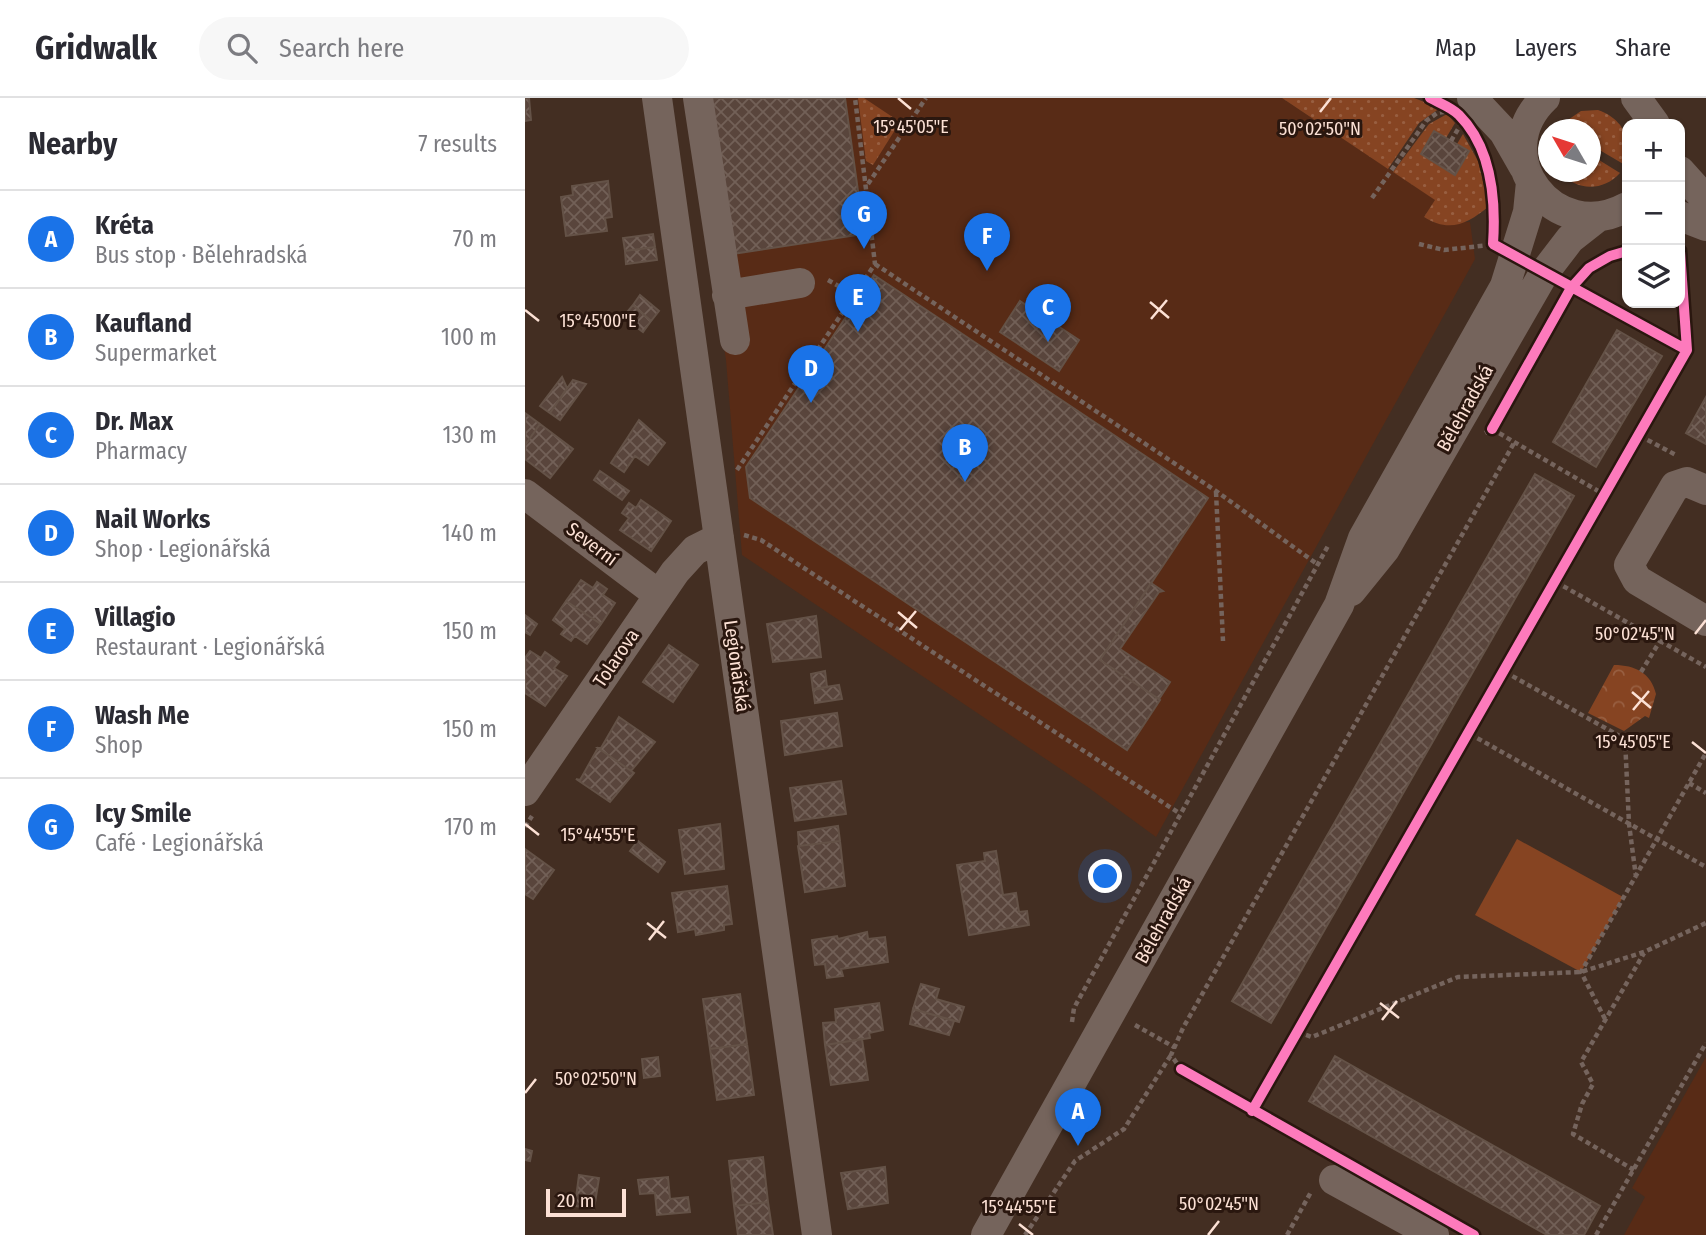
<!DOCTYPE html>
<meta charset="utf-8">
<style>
body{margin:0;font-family:"Fira Sans Condensed",sans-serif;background:#f7f7f7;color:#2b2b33}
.controls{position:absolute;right:21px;top:21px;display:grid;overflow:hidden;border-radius:14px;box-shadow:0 2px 5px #0004}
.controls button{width:63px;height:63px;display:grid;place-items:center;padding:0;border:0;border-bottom:2px solid #e1e1e2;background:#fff;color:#2b2b33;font:35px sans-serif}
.compass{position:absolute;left:1013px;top:21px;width:63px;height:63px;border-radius:50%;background:#fff;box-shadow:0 2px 5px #0004;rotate:309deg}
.scale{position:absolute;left:21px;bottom:18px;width:80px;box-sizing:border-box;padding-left:7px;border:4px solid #fce1d5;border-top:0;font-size:19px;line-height:24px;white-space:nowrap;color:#fce1d5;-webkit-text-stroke:5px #2a170f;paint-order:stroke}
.you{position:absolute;left:581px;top:779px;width:24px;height:24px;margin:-18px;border:5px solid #fff;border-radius:50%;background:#1a73e8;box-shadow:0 0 0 10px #1a73e833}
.badge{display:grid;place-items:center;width:46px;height:46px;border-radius:50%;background:#1a73e8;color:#fff;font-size:23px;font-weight:700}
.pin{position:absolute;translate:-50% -58px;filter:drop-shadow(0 2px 4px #0008)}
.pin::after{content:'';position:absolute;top:37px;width:24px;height:21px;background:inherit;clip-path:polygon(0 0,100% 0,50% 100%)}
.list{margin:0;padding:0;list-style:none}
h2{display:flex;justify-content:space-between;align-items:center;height:91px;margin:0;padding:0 28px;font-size:30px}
h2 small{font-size:23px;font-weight:400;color:#7c7c81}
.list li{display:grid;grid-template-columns:46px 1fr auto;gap:21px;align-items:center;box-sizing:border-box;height:98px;padding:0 28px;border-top:2px solid #e1e1e2}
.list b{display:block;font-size:26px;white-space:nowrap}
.list p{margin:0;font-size:23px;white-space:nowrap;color:#7c7c81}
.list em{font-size:23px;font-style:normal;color:#7c7c81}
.icon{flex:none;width:38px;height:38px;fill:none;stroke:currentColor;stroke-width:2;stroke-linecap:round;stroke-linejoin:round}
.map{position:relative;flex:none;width:1181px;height:1137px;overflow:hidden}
header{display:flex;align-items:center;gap:42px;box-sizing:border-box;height:98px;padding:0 35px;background:#fff;border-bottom:2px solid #e1e1e2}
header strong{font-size:33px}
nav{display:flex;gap:38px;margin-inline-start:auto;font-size:24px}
.search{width:490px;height:63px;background:#f7f7f7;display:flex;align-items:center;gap:18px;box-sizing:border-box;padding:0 24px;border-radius:38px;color:#7c7c81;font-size:26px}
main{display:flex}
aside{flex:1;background:#fff}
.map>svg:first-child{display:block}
.built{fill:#582b16}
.grass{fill:url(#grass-dots)}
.forest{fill:url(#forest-crowns)}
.pitch{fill:#864422}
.building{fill:url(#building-cross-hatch);stroke:#645247;stroke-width:2}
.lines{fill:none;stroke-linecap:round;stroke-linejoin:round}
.path{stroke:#75645d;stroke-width:4.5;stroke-dasharray:5 3.5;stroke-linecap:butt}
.minor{stroke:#75645c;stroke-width:30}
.cycleway-casing{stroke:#2a170f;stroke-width:15}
.cycleway{stroke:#fd7abc;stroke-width:10}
.ticks{fill:none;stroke:#fce1d5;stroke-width:2.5}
.labels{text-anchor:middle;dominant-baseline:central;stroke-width:6;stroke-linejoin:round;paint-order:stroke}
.street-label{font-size:19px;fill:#fce1d5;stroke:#2a170f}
.ticks-label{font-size:18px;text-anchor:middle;fill:#fce1d5;stroke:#2a170f;stroke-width:6;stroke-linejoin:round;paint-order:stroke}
</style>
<header>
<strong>Gridwalk</strong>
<div class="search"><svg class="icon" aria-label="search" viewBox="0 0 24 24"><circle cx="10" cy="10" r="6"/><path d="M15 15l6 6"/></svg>Search here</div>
<nav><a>Map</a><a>Layers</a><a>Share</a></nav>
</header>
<main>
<aside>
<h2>Nearby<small>7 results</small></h2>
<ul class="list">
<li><span class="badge">A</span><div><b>Kréta</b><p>Bus stop · Bělehradská</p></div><em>70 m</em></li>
<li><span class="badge">B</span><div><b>Kaufland</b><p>Supermarket</p></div><em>100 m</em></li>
<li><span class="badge">C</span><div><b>Dr. Max</b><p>Pharmacy</p></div><em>130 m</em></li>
<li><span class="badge">D</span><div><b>Nail Works</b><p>Shop · Legionářská</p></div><em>140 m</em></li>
<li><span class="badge">E</span><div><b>Villagio</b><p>Restaurant · Legionářská</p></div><em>150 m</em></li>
<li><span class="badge">F</span><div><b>Wash Me</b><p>Shop</p></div><em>150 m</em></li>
<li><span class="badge">G</span><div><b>Icy Smile</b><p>Café · Legionářská</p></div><em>170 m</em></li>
</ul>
</aside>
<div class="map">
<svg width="1181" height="1137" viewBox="0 0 1181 1137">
<defs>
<pattern id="grass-dots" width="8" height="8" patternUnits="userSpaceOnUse" patternTransform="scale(1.75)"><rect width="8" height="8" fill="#864422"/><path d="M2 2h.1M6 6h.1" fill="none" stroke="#985f41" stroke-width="1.8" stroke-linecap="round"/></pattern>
<pattern id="forest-crowns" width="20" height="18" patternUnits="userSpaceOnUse" patternTransform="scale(1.75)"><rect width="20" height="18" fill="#864422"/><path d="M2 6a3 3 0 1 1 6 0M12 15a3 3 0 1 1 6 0" fill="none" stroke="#985f41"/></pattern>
<pattern id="building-cross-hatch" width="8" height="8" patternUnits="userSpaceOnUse" patternTransform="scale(1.75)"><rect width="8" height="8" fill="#59453c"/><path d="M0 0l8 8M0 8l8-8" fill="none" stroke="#726057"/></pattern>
</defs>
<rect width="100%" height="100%" fill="#432e22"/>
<path class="built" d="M162,0H757L911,102L899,119L910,125L945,124L950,161L631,739L564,690L217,457L201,262Z
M1181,959V1137H1099L1120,1099L1107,1090Z"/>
<path class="grass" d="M333,0H339L375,24L348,67L341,63Z
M757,0H889L915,10L894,25L863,71Z
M1073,12C1097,20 1110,43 1100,67L1066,47V32L1041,31L1034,28L1056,13Z
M922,16L930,25L921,40L909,33L896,56L930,77L944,53L932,46L938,36L953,63L964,108C943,126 924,135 899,119L910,102L868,74L904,26Z
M1066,57L1095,75C1078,94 1051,93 1035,74H1066Z"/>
<path class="forest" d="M1089,567C1110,567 1126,575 1131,596L1124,620L1120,618L1099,633L1063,615Z"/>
<path class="pitch" d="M992,741L1098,799L1056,874L950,817Z"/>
<path class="building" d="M0,0H4L6,22L0,23Z
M185,0H320L339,136L207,156Z
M909,33L944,53L930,77L896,56Z
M83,83L87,119L80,120L82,133L41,138L36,99L48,97L47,88Z
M128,136L130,149L100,153L98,140Z
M130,149L132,162L101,166L100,153Z
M349,177L683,400L575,562L635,602L602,652L225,400L221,369Z
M115,197L134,213L126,223L108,207Z
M495,203L554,242L534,273L475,234Z
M108,207L126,223L118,234L98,219Z
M1092,232L1137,258L1071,369L1028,344Z
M37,279L42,290L25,315L15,308Z
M48,282L61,286L35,322L25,315Z
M1181,299V346L1161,335Z
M0,315L15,326L0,347Z
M114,322L140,345L123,367L110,358L99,374L86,365Z
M15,326L48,351L25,380L0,361V347Z
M75,373L104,393L97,402L69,382Z
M1010,376L1049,398L746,925L707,903Z
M116,402L146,423L126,453L95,432L104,420L97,415L104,405L111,410Z
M56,482L68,490L72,484L82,491L78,497L90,505L76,526L41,503Z
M626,485L638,493L634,494L595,551L645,584L634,601L575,562Z
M41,503L76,526L62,546L50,538L46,543L36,536L40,531L28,522Z
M0,517L12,526L5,537L0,534Z
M291,518L296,559L248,564L242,526Z
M144,547L173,567L148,604L118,584Z
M5,553L16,560L20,554L34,564L29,570L42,578L20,608L0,595V560Z
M300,573L302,589L288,592L286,576Z
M314,587L317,601L290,605L288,591Z
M312,615L317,648L260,657L256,623Z
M94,619L130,644L106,673L73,650H76Z
M73,650L109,675L85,704L51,681L55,682Z
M316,683L321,716L270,723L265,690Z
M195,726L199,771L160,776L154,732Z
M313,728L315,743L274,748L273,734Z
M113,743L140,764L133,774L105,753Z
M315,743L320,788L280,794L273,748Z
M0,751L29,772L8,801L0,796Z
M471,753L478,797L491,795L494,814L502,813L504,827L444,837L432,767L460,763L459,755Z
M202,788L207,826L199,827V832L171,837L170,831L153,834L147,795Z
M342,834L343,841L360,839L363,864L316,871L318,878L302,880L300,866L290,867L287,842L312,838L313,841Z
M396,886L414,891L411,901L439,909L434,924L388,911Z
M215,896L222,946L185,951L178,901Z
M354,905L358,932L344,935L345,940L300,947L298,925L311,924L310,911Z
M388,911L429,923L424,937L385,926Z
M337,941L343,982L306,987L300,947Z
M222,946L229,997L192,1002L185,951Z
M810,958L1075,1108L1059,1137H1022L784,1003Z
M133,959L135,978L119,980L117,961Z
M0,1051L7,1053L5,1063L0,1062Z
M238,1059L243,1104L209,1108L204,1063Z
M360,1069L363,1105L323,1111L316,1075Z
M54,1077L74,1080L69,1111L50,1108Z
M143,1079L145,1101L163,1099L165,1114L132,1117L130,1095L115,1096L113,1082Z
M243,1104L248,1137H213L209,1108Z"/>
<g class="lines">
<path class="path" d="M926,43L936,26
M343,86L401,0
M847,100L901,23L912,15L924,13
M894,146L919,152L965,147
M350,166L691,393L792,466
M303,182L329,197
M967,331L1080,397
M960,335L967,331L1046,190L1161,252
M1115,338L1151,357
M212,372L350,166L330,0
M691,394L698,543
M219,437L236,442L654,715
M1031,484L1181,569
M980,574L1100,641L1104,726L1111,779
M1116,574L1135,543
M945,636L1181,769
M1164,685L1181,695
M0,729L7,718
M1080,921L1056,874L1181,655
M547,924L549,910L804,446
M610,927L649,949
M773,934L787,939L933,879L1056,874L1119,854L1181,825
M727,1013L1162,252L1155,153
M805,1055L656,971L646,957L658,930L989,345
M1109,1072L1048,1036L1057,1006L1068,986L1056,964L1119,855
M935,1129L949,1137
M500,1137L550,1063L599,1031L646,957
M762,1137L786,1094
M1071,1137L1181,945"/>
<path class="minor" d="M132,0L292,1137
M173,0L210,242
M947,0L979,34L999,69
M1020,0C960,57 1029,149 1102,109
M1111,0L1130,26
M1155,73L1181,102
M1155,118L1181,128
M202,197L275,185
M1181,392L1162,384L1150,388L1104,467L1112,482L1181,523
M0,396L134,497
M826,493L860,451L1019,175L1045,141L1073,119
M0,693L150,474L170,452L194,440
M809,1082L909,1137
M461,1137L814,507L838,440L980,188L1003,114L1006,84"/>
<defs>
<path id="cycleway" d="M905,0C914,5 926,9 934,17C967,50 971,102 968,146L1162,252
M967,331L1046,190L1064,170L1085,158L1102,153
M656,971L949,1137
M727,1013L1162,252L1155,153"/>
</defs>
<use href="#cycleway" class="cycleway-casing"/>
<use href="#cycleway" class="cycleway"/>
</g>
<path class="ticks" d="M373,0L386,11M795,14L806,0M625,204L644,220M0,212L14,223M626,221L642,202M373,514L392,530M375,532L391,513M1170,536L1181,522M1107,594L1126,610M1108,612L1124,593M1167,644L1181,655M0,726L14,737M122,825L141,840M124,842L139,823M855,905L874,920M857,922L872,903M0,995L11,981M494,1126L508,1137M683,1137L694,1123"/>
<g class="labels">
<g class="street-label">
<text transform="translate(940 310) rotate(-61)">Bělehradská</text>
<text transform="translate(67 446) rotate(37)">Severní</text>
<text transform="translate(91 560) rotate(-56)">Tolarova</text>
<text transform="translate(212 568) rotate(82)">Legionářská</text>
<text transform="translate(638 822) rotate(-61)">Bělehradská</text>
</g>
</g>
<g class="ticks-label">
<text x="386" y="35">15°45'05"E</text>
<text x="795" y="37">50°02'50"N</text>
<text x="73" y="229">15°45'00"E</text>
<text x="1110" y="542">50°02'45"N</text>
<text x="1108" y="650">15°45'05"E</text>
<text x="73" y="743">15°44'55"E</text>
<text x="71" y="987">50°02'50"N</text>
<text x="694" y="1112">50°02'45"N</text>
<text x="494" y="1115">15°44'55"E</text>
</g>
</svg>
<div class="controls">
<button>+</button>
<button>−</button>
<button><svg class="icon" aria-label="layers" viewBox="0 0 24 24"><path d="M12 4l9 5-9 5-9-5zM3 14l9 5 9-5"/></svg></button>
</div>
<svg class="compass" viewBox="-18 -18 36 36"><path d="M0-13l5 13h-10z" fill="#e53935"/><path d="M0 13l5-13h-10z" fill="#7c7c81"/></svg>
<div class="scale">20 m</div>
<div class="you"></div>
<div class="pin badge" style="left:553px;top:1048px">A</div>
<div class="pin badge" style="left:440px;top:384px">B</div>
<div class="pin badge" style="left:523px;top:244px">C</div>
<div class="pin badge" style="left:286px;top:305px">D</div>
<div class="pin badge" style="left:333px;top:234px">E</div>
<div class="pin badge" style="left:462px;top:173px">F</div>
<div class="pin badge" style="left:339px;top:151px">G</div>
</div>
</main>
